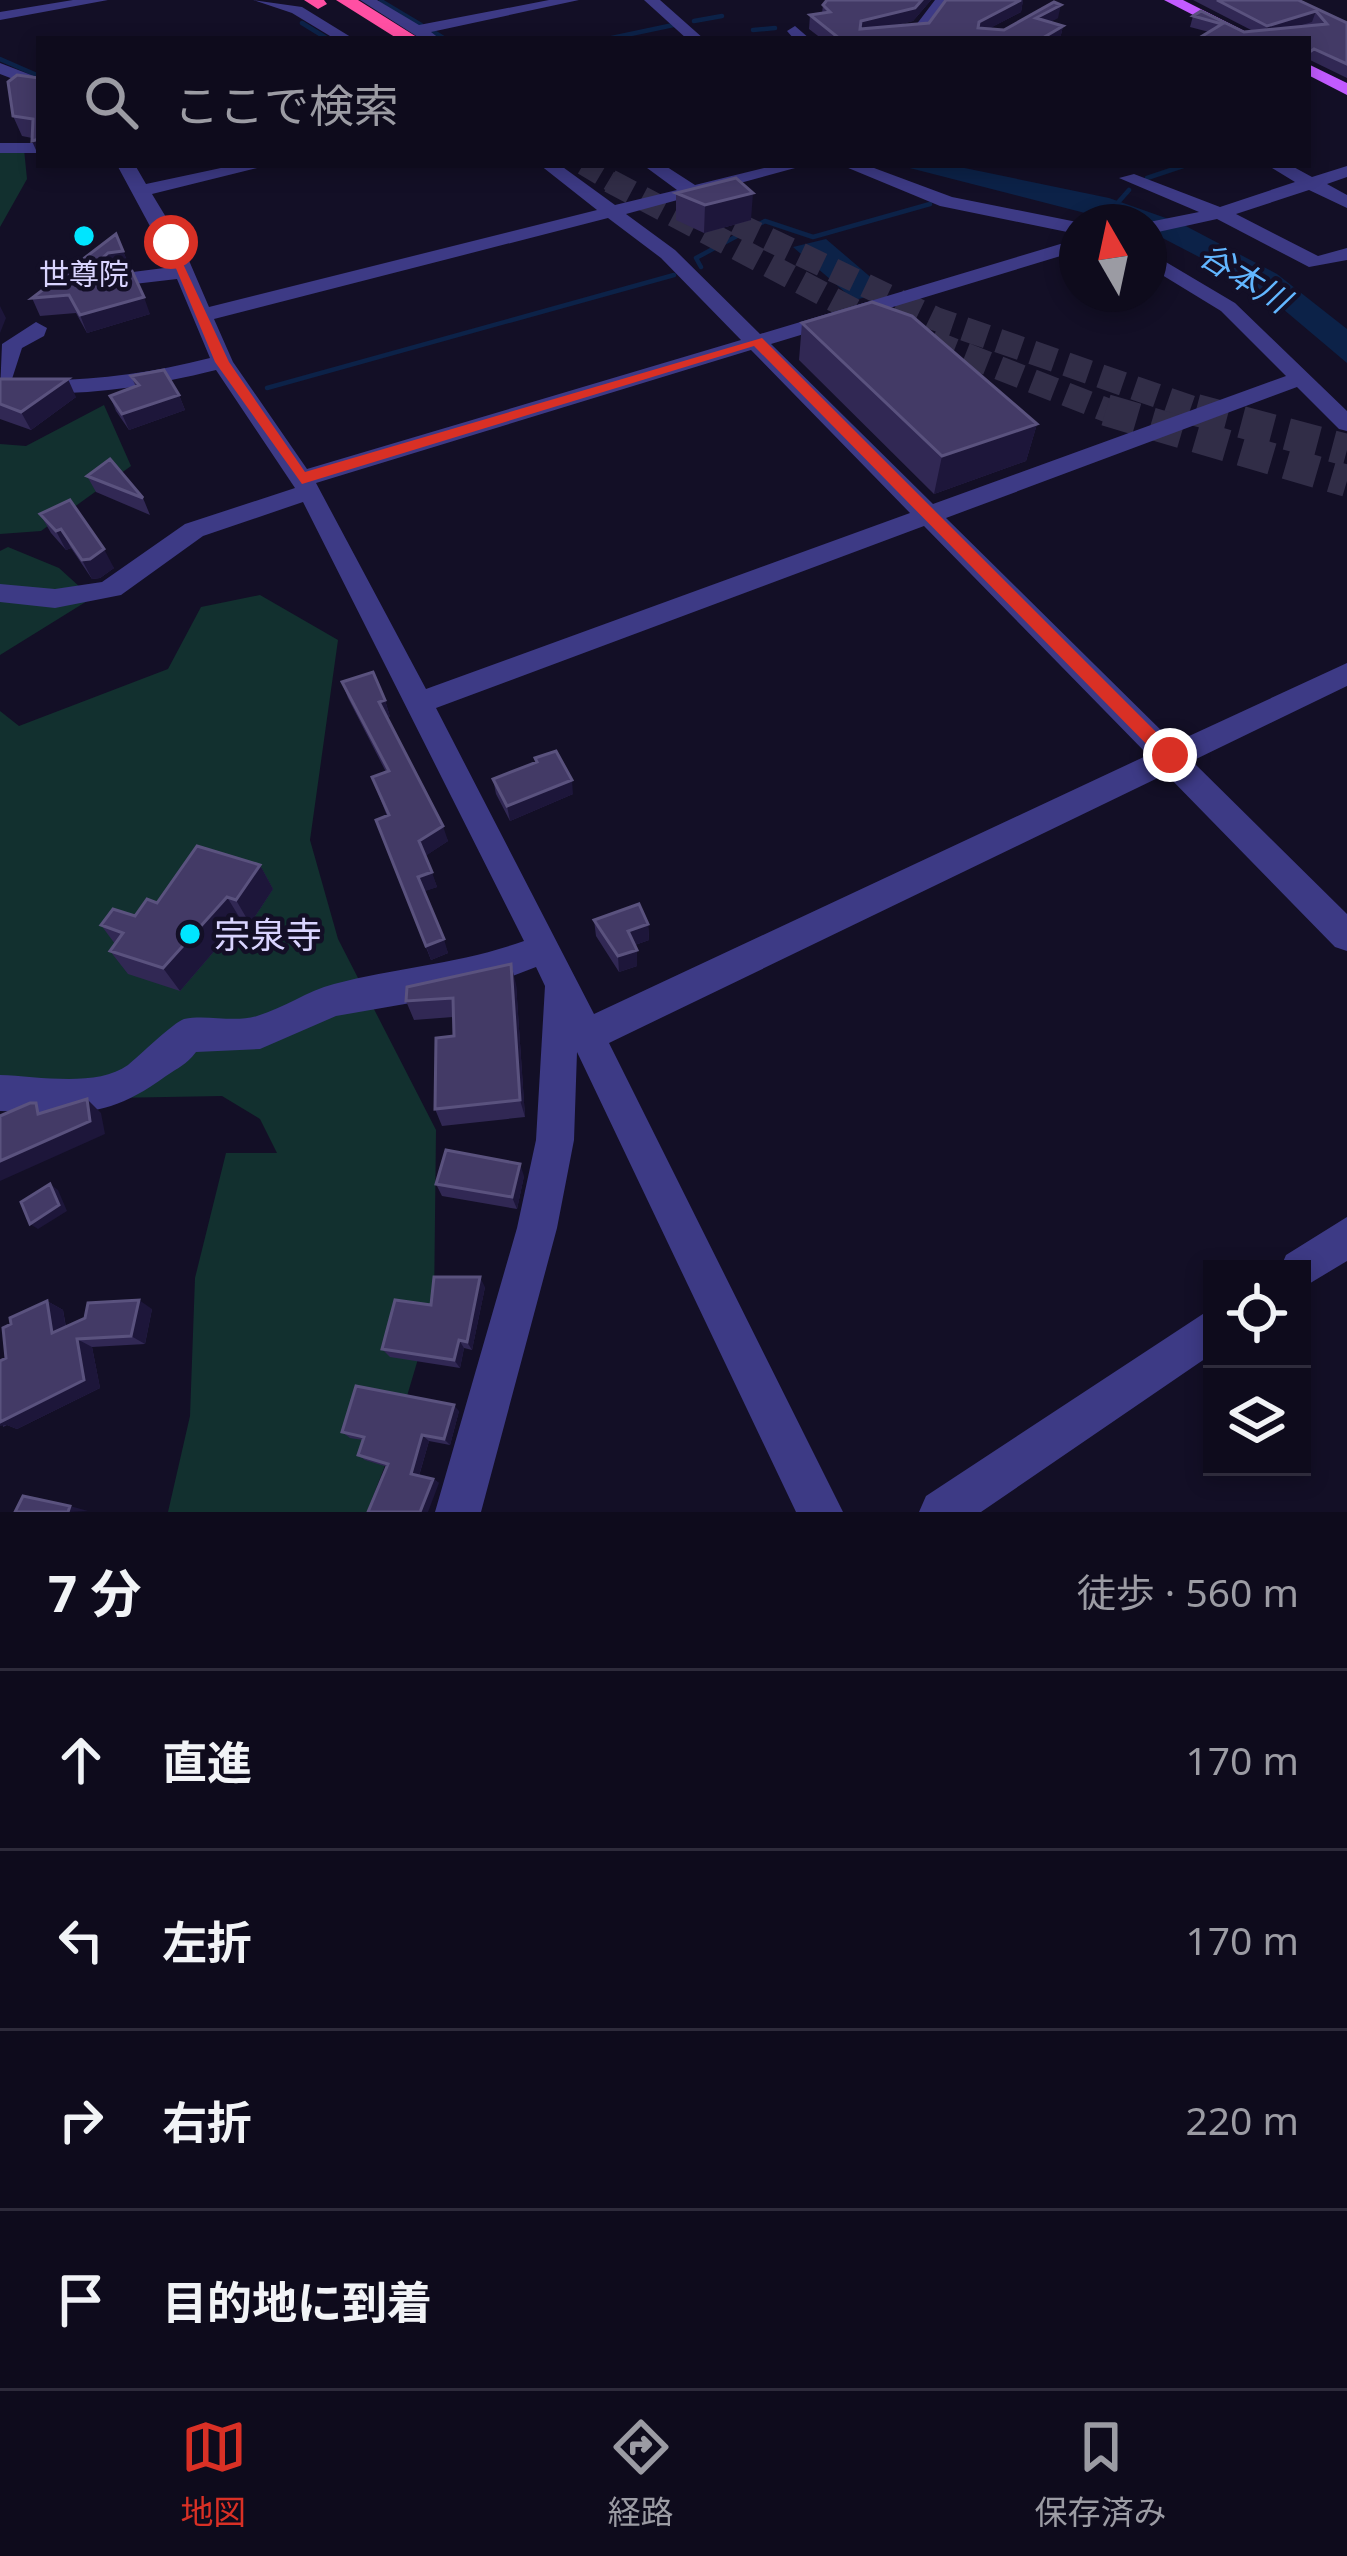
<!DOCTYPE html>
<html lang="ja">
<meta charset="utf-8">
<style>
body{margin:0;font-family:"Noto Sans","Noto Sans JP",sans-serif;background:#1c1929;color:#f1f3f6}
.controls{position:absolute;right:36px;bottom:36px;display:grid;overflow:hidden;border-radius:0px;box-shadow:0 6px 18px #0003}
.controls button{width:108px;height:108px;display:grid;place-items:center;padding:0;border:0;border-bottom:3px solid #2e2b3b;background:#0e0b1c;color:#f1f3f6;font:60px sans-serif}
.compass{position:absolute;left:1059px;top:204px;width:108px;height:108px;border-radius:50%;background:#0e0b1c;box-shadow:0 6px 18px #0003;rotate:351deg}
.stop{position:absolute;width:36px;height:36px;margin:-27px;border:9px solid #d93025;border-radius:50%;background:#fff}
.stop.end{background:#d93025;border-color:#fff;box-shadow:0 3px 12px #0008}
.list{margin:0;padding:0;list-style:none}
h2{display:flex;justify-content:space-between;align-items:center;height:156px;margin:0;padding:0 48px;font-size:51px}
h2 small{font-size:39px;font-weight:400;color:#9b9ba3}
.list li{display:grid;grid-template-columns:78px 1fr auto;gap:36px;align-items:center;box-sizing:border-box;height:180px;padding:0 48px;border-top:3px solid #2e2b3b}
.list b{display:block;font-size:45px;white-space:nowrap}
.list em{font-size:39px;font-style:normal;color:#9b9ba3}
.icon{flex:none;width:66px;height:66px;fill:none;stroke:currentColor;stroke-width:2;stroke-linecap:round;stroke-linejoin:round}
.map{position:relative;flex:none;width:1347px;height:1512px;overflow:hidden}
.search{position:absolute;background:#0e0b1c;box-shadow:0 6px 18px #0003;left:36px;right:36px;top:36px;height:132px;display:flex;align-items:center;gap:30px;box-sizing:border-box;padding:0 42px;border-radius:0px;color:#9b9ba3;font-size:45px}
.sheet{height:876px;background:#0e0b1c}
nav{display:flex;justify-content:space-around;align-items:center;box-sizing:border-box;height:168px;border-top:3px solid #2e2b3b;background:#0e0b1c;font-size:33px;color:#9b9ba3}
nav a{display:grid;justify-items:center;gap:6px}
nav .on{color:#d93025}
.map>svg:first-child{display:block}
.green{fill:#12302f}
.water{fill:#0c2248}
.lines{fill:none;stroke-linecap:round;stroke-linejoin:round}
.stream{stroke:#0c2248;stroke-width:4.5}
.highway-tunnel-far2{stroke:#312d47;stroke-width:20;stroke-dasharray:20 10;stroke-linecap:butt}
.highway-tunnel-far1{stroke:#312d47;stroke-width:24;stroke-dasharray:24 12;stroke-linecap:butt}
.highway-tunnel{stroke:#312d47;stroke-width:32;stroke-dasharray:32 15;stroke-linecap:butt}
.minor{fill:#3d3a85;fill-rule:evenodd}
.major{fill:#c25bff;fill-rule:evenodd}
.highway{fill:#ff4fa3;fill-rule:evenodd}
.wall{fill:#312854}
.shaded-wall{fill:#1d163a}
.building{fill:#433a66;stroke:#5a527e;stroke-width:3}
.route{fill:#d93025}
.poi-dot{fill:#00e5ff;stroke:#130f26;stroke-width:4.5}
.labels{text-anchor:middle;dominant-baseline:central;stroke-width:9;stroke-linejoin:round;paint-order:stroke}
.far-poi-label{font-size:30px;fill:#d9d4ff;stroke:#130f26}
.far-water-label{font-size:33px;font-style:italic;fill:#62b6ff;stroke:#130f26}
.poi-label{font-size:36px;fill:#d9d4ff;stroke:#130f26;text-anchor:start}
</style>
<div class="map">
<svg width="1347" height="1512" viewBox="0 0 1347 1512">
<rect width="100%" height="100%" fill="#130f26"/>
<path class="green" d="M0,144L24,149L27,179L0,227Z
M104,405L131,466L41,531L0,534V444L26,446Z
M8,547L59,568L92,598L0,655V551Z
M260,595L338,640L310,840L338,939L436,1130L434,1305L391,1450L367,1512H168L190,1416L195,1278L226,1153H277L260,1119L222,1096L0,1100V711L19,726L168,669L201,607Z"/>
<path class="water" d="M898,165H950L1109,198L1180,223L1277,274L1347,329V363L1257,287L1149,231V222H1120Z
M826,239L888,292L854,300L793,247Z"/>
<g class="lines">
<path class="stream" d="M381,1L421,25
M694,21L722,16
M302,23L328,39
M753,30L775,28
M432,31L445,39
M607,39L678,24
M0,59L39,76
M1147,178L1186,165
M1114,207L1129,190
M701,267L696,258L765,221L813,237L930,204
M267,388L674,275"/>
<path class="highway-tunnel-far2" d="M583,165L615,184"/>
<path class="highway-tunnel-far1" d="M610,181L859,313L1114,413
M703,208L936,319L1207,413"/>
<path class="highway-tunnel" d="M1106,410L1347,481
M1196,410L1347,450"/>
<path class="minor" d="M73,0H108L0,20V12Z
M253,0L302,7L354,39H335L292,13Z
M360,0H377L419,25L549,0H579L431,32L440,39H421Z
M644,0H660L704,39H687Z
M935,0H949L926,32L861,39L916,25Z
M795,26L810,39H794L787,31Z
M0,63L39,78V89L0,74Z
M0,143H39V153H0Z
M117,165H135L146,184L235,165H269L152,194L181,242L209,307L597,210L540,165H560L615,205L677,190L643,165H664L695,185L776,165H806L626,214L675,250L760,334L1077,239V251L771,344L933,504L1286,376L1221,311L1149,267V252L1235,303L1347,411V431L1339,429L1297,387L946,518L1174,743L1347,663V686L1192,761L1347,914V951L1335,947L1166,774L609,1043L843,1512H796L577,1052L574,1140L557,1228L481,1512H435L517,1228L536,1140L545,986L536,967L468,993L336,1016L260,1049L196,1052C186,1065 179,1067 166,1076C103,1122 75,1112 0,1111V1075C37,1076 96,1088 128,1065C139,1056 174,1022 184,1019C207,1014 233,1023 257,1016C284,1008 307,991 334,984C399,967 460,964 524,941L303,502L203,536L121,595L55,608L0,602V584L55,589L102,582L185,524L295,488L216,370C139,389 80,397 0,392L2,344L36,322L47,328L44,336L22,348L12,379C81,383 142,375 210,358L177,279L117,286L107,280L117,274L172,267ZM608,218L661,258L741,340L307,469L233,362L214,319ZM751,350L910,513L426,689L316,483ZM924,526L1148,755L594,1014L436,708Z
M841,165H866L952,197L1077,222V234L940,206Z
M1267,165H1290L1312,177L1347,166V177L1327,184L1347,195V208L1309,190L1236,214L1318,256L1347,248V260L1309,267L1217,219L1149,234V222L1199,212L1119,178L1134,174L1220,207L1295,182Z
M1347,1217V1261L1302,1288V1269H1280L1286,1255Z
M1212,1308V1354L981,1512H919L926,1496Z"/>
<path class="major" d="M1164,0H1183L1260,39H1240Z
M1308,64L1347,83V95L1308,75Z"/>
<path class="highway" d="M304,0H324L327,4L318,9Z
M336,0H358L420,39H398Z"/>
</g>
<path class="wall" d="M827,0H931L913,21L893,26L929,23L1023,0L1021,12L988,29L1004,30L1058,18L1049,22L1063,26L1060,39H822L809,29L810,15L822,13L823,5Z
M1193,0H1298L1347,23V78L1310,60L1308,72V39L1209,32L1190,27L1193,16L1201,11L1244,32L1253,31Z
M39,78V157L32,138L22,136L13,116Z
M676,193L751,220L704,233L676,220Z
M116,234L130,268L115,270L112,273L150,314L87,333L76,313L40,316L32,298Z
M802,323L1037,424L1026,461L934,494L799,360Z
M131,376L179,395L185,410L129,430L116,411L110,396L136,387Z
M0,379L76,397L31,430L0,419Z
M87,476L143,498L150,515L96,492Z
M40,514L114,568L100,578L92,579L71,548L66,550L51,533Z
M342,682L385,700L390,717H387L448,841L425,856L437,887L424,891L448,953L431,960L376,820L387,816L372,777L386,772L348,698Z
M535,758L573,794L510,821L496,794L493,779L536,763Z
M260,865L273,889L250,924L241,920L180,991L128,974L110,951L115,944L101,925L135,916L157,903Z
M594,920L648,924L649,940L635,945L637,966L619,972L596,936Z
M516,984L525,1117L442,1126L435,1109L454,1036L453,1017L414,1020L406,1001Z
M524,1176L517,1209L442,1196L436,1184Z
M485,1287L472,1350L464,1348L460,1368L390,1357L382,1349L431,1305Z
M47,1301L63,1310L66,1327L152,1309L145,1344L92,1347L100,1388L17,1429L7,1425L3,1427L6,1358Z
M459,1411L450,1445L429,1441L419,1476L433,1479L439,1483L365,1460L358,1455L363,1440L350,1438L342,1432Z"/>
<path class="shaded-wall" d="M922,0H931L913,21L860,35L861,21Z
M1023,0L1021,12L977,35L979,22Z
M1061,5L1058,18L1033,31L1036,18Z
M1316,11L1312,22L1263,37L1267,26Z
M1063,26L1060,39H1041Z
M39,139V157L32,141Z
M753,193L751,220L704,233L705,205Z
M123,251L130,268L115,270L103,282L96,264L108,253Z
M144,297L150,314L87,333L80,315Z
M0,306L6,318L0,333Z
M68,379L76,397L31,430L21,412Z
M179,395L185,410L129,430L122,414Z
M1037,424L1026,461L934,494L942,456Z
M61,529L71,548L66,550L56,531Z
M104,549L114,568L100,578L92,579L82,560Z
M385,700L390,717L384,718L379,702Z
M572,780L573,794L510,821L507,806Z
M443,826L448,841L424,857L419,841Z
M260,865L273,889L250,924L236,900Z
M432,872L437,887L423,892L418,877Z
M227,897L241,920L180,991L163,968Z
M648,924L649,940L629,947L628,931Z
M444,939L448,953L431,960L426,946Z
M637,950V966L619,972L618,956Z
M511,964L516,984L525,1117L520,1100Z
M87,1099L101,1113L105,1134L0,1181V1161Z
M520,1164L524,1176L517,1209L512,1197Z
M50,1184L58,1190L67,1211L38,1229L30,1224Z
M480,1277L485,1287L472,1350L467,1342Z
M139,1300L152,1309L145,1344L131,1336Z
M47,1301L63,1310L68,1342L52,1333Z
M77,1339L92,1347L100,1388L17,1429L7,1425L0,1426V1415Z
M459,1340L464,1348L460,1368L454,1360Z
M454,1405L459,1411L450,1445L444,1439Z
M422,1435L429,1441L418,1479L411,1474Z
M433,1479L439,1483L428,1512H420Z
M70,1506L88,1511L68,1512Z"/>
<path class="building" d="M827,0H922L915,8L861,21L860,29L929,23L946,0H1021L979,22L978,28L1004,30L1054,2L1061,5L1036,18L1063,26L1041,39H840L810,15L830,12L823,5Z
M1217,0H1298L1347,23V64L1314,49L1308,53V39L1199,38L1222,24L1193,16L1201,11L1244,32L1327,24L1316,11L1267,26Z
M17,75L39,78V139L32,141L33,119L13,116L8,82Z
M736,178L753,193L705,205L676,193Z
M116,234L123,251L108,253L96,264L110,273L132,271L144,297L80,315L69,295L32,298Z
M872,302L912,316L1037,424L942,456L802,323Z
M164,370L179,395L122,414L110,396L139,385L131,376Z
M0,379H68L21,412L0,404Z
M110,459L143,498L87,476Z
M70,500L104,549L90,559L82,560L61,529L56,531L40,514Z
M373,672L385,700L379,702L443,826L419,841L432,872L418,877L444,939L426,946L376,820L389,815L372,777L389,771L342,682Z
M556,751L572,780L507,806L493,779L537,762L535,758Z
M197,846L260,865L236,900L227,897L163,968L110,951L123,933L101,925L113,909L135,916L147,899L157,903Z
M639,904L648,924L628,931L637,950L618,956L594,920Z
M511,964L520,1100L435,1109L436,1038L454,1036L453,998L406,1001L407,987Z
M87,1099L90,1121L0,1161V1116L30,1103H36L38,1114Z
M446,1150L520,1164L512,1197L436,1184Z
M50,1184L59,1205L30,1224L21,1202Z
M434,1277H480L467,1342L459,1340L454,1360L382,1349L395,1300L431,1305Z
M139,1300L131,1336L77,1339L84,1380L0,1422V1361L6,1358L3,1328L11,1324L10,1318L47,1301L52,1333L85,1318L88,1303Z
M356,1386L454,1405L444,1439L422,1435L411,1474L433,1479L420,1512H368L388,1464L358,1455L364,1437L342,1432Z
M23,1496L70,1506L68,1512H15Z"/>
<path class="route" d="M171,238L229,362L305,472L762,338L1179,755L1177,761H1163L754,346L302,484L215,362L165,242Z"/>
<g class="poi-dot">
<circle cx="84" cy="236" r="12"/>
<circle cx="190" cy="934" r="12"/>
</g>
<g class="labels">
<g class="far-poi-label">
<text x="84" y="273">世尊院</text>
</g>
<g class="far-water-label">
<text transform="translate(1245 277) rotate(32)">谷本川</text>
</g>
<g class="poi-label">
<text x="214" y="934">宗泉寺</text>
</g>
</g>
</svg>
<div class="controls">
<button><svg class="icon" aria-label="locate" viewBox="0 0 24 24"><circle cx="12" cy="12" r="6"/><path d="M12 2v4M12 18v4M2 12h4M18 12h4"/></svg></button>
<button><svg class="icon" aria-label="layers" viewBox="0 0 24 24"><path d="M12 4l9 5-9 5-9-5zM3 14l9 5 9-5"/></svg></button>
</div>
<svg class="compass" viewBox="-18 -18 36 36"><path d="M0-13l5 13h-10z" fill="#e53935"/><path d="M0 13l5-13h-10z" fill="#9b9ba3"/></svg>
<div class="stop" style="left:171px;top:242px"></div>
<div class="stop end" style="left:1170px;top:755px"></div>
<div class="search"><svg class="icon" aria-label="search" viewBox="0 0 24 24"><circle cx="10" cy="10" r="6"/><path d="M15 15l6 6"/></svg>ここで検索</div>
</div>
<section class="sheet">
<h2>7 分<small>徒歩 · 560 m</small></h2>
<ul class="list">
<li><svg class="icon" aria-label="ahead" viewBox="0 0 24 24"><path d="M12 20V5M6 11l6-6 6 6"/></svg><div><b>直進</b></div><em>170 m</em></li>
<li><svg class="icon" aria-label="left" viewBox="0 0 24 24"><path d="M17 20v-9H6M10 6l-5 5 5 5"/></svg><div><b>左折</b></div><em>170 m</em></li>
<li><svg class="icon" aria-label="right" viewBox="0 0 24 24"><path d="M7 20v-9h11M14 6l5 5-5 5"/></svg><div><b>右折</b></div><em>220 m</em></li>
<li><svg class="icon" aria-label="arrive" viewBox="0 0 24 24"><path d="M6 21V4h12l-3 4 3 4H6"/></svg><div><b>目的地に到着</b></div></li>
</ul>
</section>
<nav>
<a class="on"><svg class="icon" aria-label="map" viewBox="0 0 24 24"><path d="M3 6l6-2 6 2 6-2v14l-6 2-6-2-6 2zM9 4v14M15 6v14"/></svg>地図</a>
<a><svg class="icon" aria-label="directions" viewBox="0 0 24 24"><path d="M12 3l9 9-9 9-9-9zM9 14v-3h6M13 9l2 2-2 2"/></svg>経路</a>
<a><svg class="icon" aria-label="saved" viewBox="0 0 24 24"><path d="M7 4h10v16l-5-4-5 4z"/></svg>保存済み</a>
</nav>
